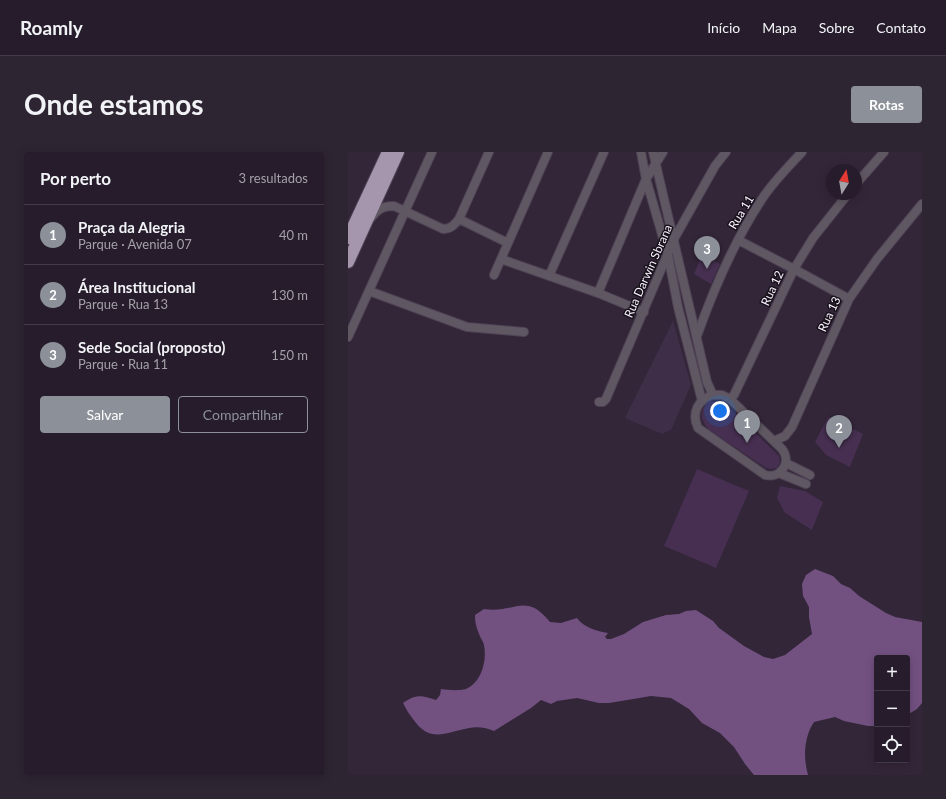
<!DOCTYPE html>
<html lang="pt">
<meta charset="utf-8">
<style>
body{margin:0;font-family:Lato,sans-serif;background:#2e2533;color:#f1f3f6}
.controls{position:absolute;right:12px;bottom:12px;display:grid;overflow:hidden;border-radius:4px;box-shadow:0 2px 10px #0003}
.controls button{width:36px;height:36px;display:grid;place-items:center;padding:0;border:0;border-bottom:1px solid #423a47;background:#261c2b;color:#f1f3f6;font:20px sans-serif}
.compass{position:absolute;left:478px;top:12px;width:36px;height:36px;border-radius:50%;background:#261c2b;box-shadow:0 2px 10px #0003;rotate:11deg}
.you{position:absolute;left:372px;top:259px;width:14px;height:14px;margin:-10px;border:3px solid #fff;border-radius:50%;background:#1a73e8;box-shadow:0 0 0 6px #1a73e833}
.badge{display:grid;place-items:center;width:26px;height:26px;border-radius:50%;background:#8c9099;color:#fff;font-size:13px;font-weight:700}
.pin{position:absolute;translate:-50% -33px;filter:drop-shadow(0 1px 2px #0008)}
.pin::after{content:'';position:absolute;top:21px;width:14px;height:12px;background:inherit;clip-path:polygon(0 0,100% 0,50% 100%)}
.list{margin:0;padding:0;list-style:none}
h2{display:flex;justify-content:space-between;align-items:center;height:52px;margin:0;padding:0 16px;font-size:17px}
h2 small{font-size:13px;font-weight:400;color:#a4a1a9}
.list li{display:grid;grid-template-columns:26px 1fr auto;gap:12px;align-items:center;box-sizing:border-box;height:60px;padding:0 16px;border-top:1px solid #423a47}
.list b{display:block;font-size:15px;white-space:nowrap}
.list p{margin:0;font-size:13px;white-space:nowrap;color:#a4a1a9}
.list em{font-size:13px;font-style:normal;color:#a4a1a9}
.actions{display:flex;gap:8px;padding:12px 16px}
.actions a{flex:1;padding:9px 0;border:1px solid #8c9099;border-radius:4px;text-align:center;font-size:14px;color:#8c9099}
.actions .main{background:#8c9099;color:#fff}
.icon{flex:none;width:22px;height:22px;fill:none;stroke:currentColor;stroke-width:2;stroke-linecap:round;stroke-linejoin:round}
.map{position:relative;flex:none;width:574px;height:623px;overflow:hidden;border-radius:4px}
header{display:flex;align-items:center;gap:24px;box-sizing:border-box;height:56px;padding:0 20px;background:#261c2b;border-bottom:1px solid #423a47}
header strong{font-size:19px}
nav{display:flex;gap:22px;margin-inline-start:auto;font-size:14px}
.intro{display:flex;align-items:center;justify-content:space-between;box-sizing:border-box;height:96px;padding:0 24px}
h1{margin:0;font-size:28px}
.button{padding:10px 18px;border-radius:4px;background:#8c9099;color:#fff;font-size:14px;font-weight:700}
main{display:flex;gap:24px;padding:0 24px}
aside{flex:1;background:#261c2b;border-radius:4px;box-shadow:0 2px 10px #0003}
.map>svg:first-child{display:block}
.built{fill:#3f2e47}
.green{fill:#462f50}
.forest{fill:#725181}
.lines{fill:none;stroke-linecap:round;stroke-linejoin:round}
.minor-casing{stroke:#4f4255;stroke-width:10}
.highway-casing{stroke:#4f4255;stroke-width:14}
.minor{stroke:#5f5862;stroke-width:8}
.highway{stroke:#a595ad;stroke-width:12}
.labels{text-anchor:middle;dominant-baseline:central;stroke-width:3;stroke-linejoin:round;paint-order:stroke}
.street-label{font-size:12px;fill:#f9f1fe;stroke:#17111a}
</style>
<header>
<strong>Roamly</strong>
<nav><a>Início</a><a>Mapa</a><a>Sobre</a><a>Contato</a></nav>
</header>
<div class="intro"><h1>Onde estamos</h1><a class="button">Rotas</a></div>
<main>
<aside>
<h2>Por perto<small>3 resultados</small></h2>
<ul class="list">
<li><span class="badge">1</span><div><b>Praça da Alegria</b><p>Parque · Avenida 07</p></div><em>40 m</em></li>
<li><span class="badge">2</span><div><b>Área Institucional</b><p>Parque · Rua 13</p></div><em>130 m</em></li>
<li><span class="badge">3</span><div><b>Sede Social (proposto)</b><p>Parque · Rua 11</p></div><em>150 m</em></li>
</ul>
<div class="actions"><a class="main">Salvar</a><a>Compartilhar</a></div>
</aside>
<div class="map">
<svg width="574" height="623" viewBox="0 0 574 623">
<rect width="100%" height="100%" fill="#332639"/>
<path class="built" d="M325,169L343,233L323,278L314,282L277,266Z"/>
<path class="green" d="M354,103L372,112L363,132L346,122Z
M362,249L377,251L431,304L432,310L429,316L423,317L418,316L361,278C352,268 350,258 362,249Z
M480,265L515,282L502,315L478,303L467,290Z
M349,317L401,339L368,416L316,394Z
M432,334L457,339L475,350L464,378L437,361L429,346Z"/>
<path class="forest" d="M467,417L485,424L493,432L502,436L511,444L538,461L547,465L574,470V551L569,557L559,563V506H529V574H520L496,569L487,565L466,570C456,585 455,606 460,623H406L397,612L386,595L372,581L354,571L341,557L323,546L303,544L261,551H251L229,546L209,549L203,552L193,548L183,556L146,579C139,576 130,574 121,576C98,580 82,592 65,567C61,562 58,557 55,551C68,542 73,543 88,548L92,543L93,537C100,538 110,539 118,537C134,530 139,508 136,493C135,489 132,485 131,482C128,475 127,470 127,463L136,457C167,462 177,439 202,470L213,471L229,466C236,476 249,479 260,481L257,485L259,487H263L276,482L295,470L318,463L331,462L338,459L348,458L365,469L371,476L396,494L416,505L425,507L437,503L464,482L461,465V455L455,444L454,432L458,423Z"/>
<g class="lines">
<defs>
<path id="minor" d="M293,0L298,27L320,103L330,155L354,249
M305,0L359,230L365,243
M508,32L536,0
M23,66C30,57 35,54 46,54L95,77C103,77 106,73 111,67L141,0
M111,67L160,91
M390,88L446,117L501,147
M153,107L250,141L296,160
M146,123L200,0
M201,124L256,0
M21,139L119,175L176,180
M250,141L298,27L315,0
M349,184C366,136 387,87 416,44C427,28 441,14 454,0
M0,185L84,0
M365,243H374L382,247L434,297C444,310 433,327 417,323L350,276C343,261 350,247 365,243Z
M382,247L386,243L446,117L465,86L500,42
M251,250H255L258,247L326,87L367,14L378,0
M426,289L437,284L444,275L501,147L529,107L574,52
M438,311L462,323
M431,321L458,332"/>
<path id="highway" d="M0,86L40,0
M0,110L50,0"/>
</defs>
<use href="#minor" class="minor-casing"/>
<use href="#highway" class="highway-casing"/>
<use href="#minor" class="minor"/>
<use href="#highway" class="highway"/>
</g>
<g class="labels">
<g class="street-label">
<text transform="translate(393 60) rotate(-59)">Rua 11</text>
<text transform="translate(300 119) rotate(-66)">Rua Darwin Sbrana</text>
<text transform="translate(424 136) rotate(-65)">Rua 12</text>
<text transform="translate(481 162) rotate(-65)">Rua 13</text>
</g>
</g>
</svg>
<div class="controls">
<button>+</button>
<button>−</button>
<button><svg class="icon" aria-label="locate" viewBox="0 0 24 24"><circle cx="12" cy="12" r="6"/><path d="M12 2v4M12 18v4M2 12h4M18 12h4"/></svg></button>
</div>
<svg class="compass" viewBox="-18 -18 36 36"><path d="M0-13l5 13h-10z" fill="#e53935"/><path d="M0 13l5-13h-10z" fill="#a4a1a9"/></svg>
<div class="you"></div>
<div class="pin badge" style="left:399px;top:291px">1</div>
<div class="pin badge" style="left:491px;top:296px">2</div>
<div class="pin badge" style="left:359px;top:117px">3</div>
</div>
</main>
